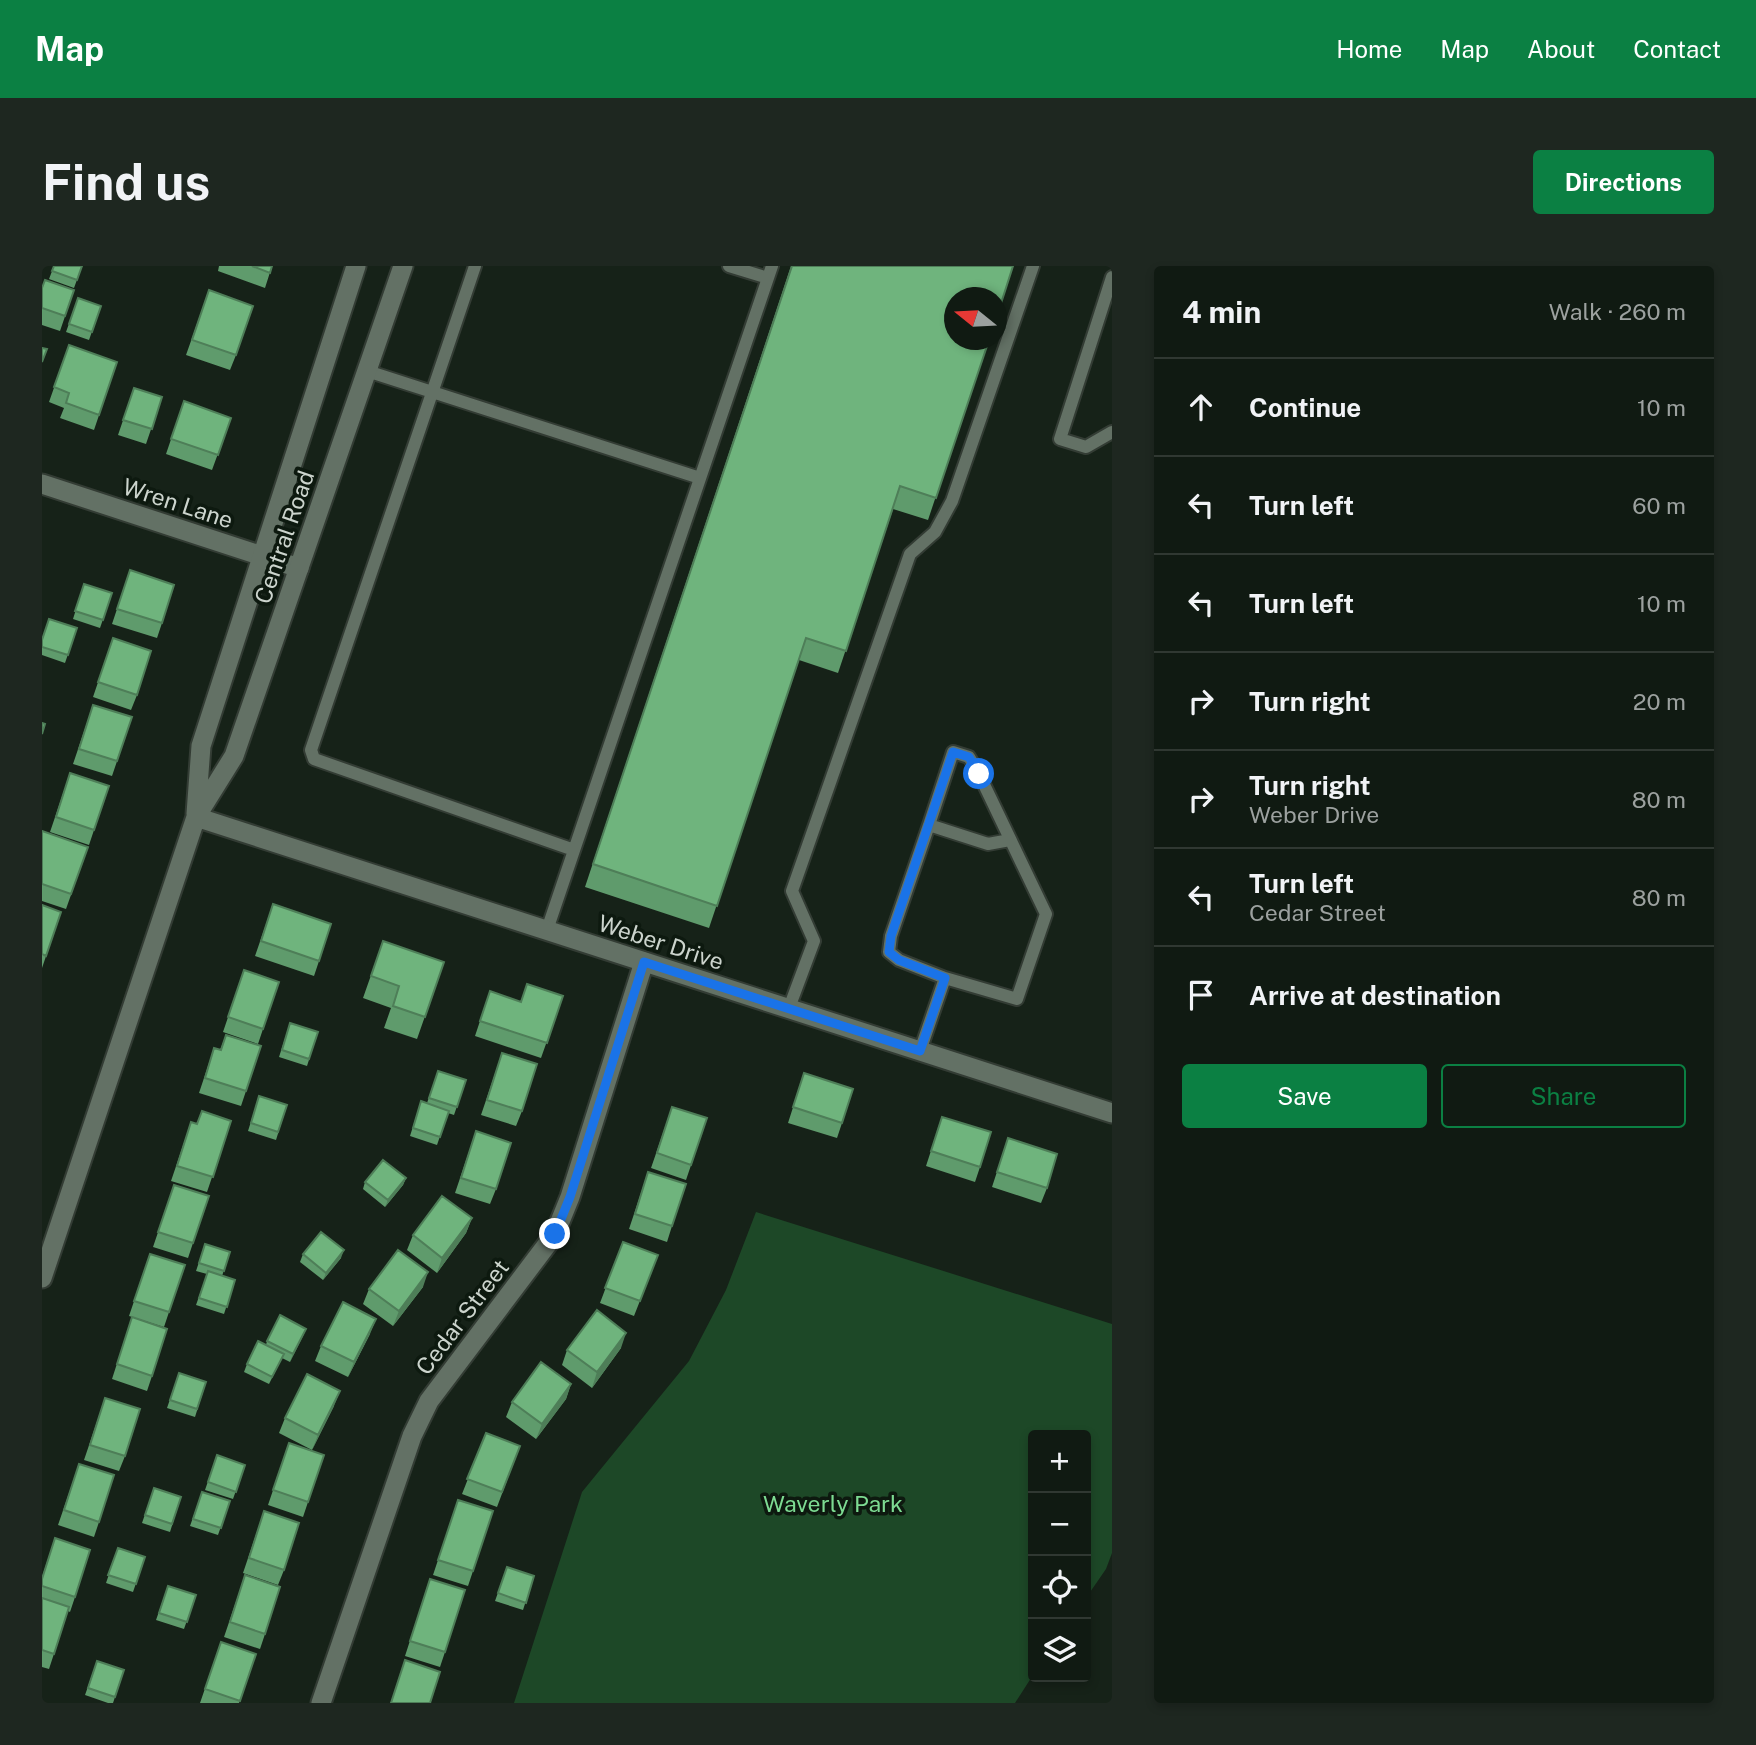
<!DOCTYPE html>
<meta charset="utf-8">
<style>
body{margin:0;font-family:"Public Sans",sans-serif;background:#1e2720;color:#f1f3f6}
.controls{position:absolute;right:21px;bottom:21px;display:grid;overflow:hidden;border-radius:7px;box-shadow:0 4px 10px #0003}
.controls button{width:63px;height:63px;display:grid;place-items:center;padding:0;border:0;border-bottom:2px solid #303832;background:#101a12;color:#f1f3f6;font:35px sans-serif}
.compass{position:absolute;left:902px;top:21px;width:63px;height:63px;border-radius:50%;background:#101a12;box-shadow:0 4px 10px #0003;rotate:288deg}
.stop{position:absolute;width:21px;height:21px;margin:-16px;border:5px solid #1a73e8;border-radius:50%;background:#fff}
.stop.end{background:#1a73e8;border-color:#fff;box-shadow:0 2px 7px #0008}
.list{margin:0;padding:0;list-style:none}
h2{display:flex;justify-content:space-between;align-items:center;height:91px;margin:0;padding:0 28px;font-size:30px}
h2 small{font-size:23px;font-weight:400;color:#9ca19f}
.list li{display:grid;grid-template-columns:46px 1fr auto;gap:21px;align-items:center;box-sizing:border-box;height:98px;padding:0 28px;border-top:2px solid #303832}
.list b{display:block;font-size:26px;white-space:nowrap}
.list p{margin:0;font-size:23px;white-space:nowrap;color:#9ca19f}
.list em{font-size:23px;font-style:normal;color:#9ca19f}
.actions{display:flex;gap:14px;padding:21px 28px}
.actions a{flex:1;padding:16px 0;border:2px solid #0b8043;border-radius:7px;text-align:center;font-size:24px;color:#0b8043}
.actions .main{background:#0b8043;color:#fff}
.icon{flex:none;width:38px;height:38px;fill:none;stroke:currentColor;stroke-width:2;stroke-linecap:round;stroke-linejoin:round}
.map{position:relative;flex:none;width:1070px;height:1437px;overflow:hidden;border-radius:7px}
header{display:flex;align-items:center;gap:42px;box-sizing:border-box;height:98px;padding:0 35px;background:#0b8043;color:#fff}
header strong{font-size:33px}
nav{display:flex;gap:38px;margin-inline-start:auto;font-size:24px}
.intro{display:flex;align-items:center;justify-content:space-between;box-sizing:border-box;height:168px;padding:0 42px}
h1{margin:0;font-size:49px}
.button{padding:18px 32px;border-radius:7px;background:#0b8043;color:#fff;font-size:24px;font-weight:700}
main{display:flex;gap:42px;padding:0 42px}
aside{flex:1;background:#101a12;border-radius:7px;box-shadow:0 4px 10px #0003}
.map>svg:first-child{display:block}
.green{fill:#1d4827}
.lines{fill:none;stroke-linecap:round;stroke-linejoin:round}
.service-casing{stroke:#333c34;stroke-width:16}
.minor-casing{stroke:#333c34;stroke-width:23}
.tertiary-casing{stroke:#333c34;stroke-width:23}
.service{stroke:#637165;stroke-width:12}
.minor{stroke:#637165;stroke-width:19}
.tertiary{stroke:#637165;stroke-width:19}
.wall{fill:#5f9b6c}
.shaded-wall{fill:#4e7e58}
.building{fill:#6fb47d;stroke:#4e7e58;stroke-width:2}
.route{stroke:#1a73e8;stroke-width:9}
.labels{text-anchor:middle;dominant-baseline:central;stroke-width:7;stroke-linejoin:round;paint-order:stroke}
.street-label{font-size:23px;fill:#ccd4cd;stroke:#0d190f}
.park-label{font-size:23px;fill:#7ddb92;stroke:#0d190f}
</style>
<header>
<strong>Map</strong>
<nav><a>Home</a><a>Map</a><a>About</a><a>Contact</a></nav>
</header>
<div class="intro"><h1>Find us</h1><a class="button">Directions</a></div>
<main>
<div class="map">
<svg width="1070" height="1437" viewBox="0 0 1070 1437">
<rect width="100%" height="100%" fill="#162218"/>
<path class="green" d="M714,946L1070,1058V1287L1064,1303L1044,1332V1169H991V1409L973,1437H472L540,1226L647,1095L684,1024Z"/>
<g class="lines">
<defs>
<path id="service" d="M433,0L269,484L272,493L532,584
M687,0L726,12
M1070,11L1018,173L1044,181L1070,166
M325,105L658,212
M887,559L849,670L847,686L857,694L903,712
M505,664L730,0
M747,742L772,675L750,625L868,288L893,266L910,235L991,0
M878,785L903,712L975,733L1004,648L937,508L927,491L911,486L887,559L946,578L968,574"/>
<path id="minor" d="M0,218L257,302
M279,1437L370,1170L387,1135L513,968L528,931L602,696"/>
<path id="tertiary" d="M154,548L159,480L314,0
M154,551L1070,847
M0,1012L154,551L192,490L361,0"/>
</defs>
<use href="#service" class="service-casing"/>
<use href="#minor" class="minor-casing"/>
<use href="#tertiary" class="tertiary-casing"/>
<use href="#service" class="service"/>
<use href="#minor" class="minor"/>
<use href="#tertiary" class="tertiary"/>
</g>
<path class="wall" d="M12,0H40L32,22L7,13Z
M177,0H230L223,22L176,5Z
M749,0H971L886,254L851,243L796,407L757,394L667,662L543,621Z
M0,21L32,24L18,65L0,59Z
M167,24L194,89L188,104L144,89Z
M36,32L59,40L47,74L24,66Z
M27,79L75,96L52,164L18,152L22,142L7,136Z
M92,122L120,131L104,178L76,169Z
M142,135L189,152L170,204L124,188Z
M88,304L120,357L115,372L70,358Z
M42,318L70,327L58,362L31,353Z
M35,362L23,397L0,389V373Z
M71,372L95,429L89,444L51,431Z
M51,439L90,451L70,510L31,498Z
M28,507L52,564L47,579L8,566Z
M0,565L46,581L24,643L0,635Z
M231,638L277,695L272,710L213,690Z
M0,639L19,646L0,702Z
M341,675L402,696L375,773L342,762L349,742L321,732Z
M202,704L221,763L216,778L181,766Z
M485,718L521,730L499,792L433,770L448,725L479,736Z
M248,757L276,766L265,800L237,791Z
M184,769L204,825L199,840L157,827L172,782L178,784Z
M460,787L480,845L474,860L439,849Z
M396,805L424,814L412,849L406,847L395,879L368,870L379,835L385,837Z
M762,807L800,857L795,872L746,857Z
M217,830L245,839L234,874L206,865Z
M630,841L665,852L644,914L609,902Z
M900,851L938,901L933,916L884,900Z
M189,855L165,926L129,915L149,856L155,858Z
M434,865L454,923L448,938L413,927Z
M966,872L1005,922L999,937L950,921Z
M606,906L630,960L625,976L587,963Z
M364,912L361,919L343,941L321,923L323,916Z
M132,919L151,977L146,992L111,981Z
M430,952L424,967L395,1007L365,984L371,969Z
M581,976L616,989L592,1050L558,1037Z
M163,978L188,986L180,1010L193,1014L182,1048L154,1039L165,1008L154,1005Z
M108,988L127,1046L122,1061L87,1050Z
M261,988L299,992L281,1014L258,996Z
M381,1021L351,1060L321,1038L327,1023Z
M90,1051L110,1110L105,1125L70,1113Z
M264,1063L248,1096L240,1092L227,1118L202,1106L205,1098L224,1079L225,1075Z
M328,1068L306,1111L273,1095L279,1080Z
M579,1082L550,1122L520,1099L525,1084Z
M137,1107L164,1116L153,1151L125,1142Z
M529,1118L524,1133L494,1173L464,1151L470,1136Z
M63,1132L83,1190L77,1205L42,1194Z
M292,1140L270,1184L237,1167L243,1152Z
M444,1167L478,1180L455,1241L420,1228Z
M247,1177L266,1236L261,1251L226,1239Z
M175,1189L203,1199L191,1233L163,1224Z
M37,1198L57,1256L52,1271L16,1259Z
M112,1222L139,1231L128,1266L100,1257Z
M160,1226L188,1235L176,1269L148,1260Z
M416,1234L431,1305L426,1320L391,1309Z
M222,1245L242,1304L236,1319L201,1307Z
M13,1272L33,1331L28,1346L26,1345L7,1403L0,1401V1311Z
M76,1282L103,1291L91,1326L64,1317Z
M465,1301L492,1310L481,1344L453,1335Z
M203,1309L223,1368L218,1383L182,1371Z
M388,1313L403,1386L398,1401L363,1390Z
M126,1320L154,1329L142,1363L114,1354Z
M179,1376L214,1388L197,1437H158Z
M55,1395L82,1404L71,1437H66L43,1429Z"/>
<path class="shaded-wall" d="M364,912L361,919L343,941L346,934Z
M430,952L424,967L395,1007L400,992Z
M302,984L299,992L281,1014L284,1007Z
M386,1006L381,1021L351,1060L357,1045Z
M334,1053L328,1068L306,1111L312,1096Z
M264,1063L261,1070L248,1096L251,1088Z
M584,1067L579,1082L550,1122L555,1106Z
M529,1118L524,1133L494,1173L500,1158Z
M298,1125L292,1140L270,1184L276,1169Z"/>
<path class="building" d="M12,0H40L35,14L10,5Z
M210,0H230L228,7Z
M750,0H971L955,50V32H913V74H947L894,232L858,220L804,385L764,372L675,640L551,598Z
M3,14L32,24L23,50L0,42V22Z
M167,24L211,40L194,89L150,74Z
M36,32L59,40L50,66L27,58Z
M27,79L75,96L57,149L24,137L27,127L12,121Z
M0,82L5,83L0,96Z
M92,122L120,131L110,163L81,154Z
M142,135L189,152L176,189L129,173Z
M88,304L132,319L120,357L75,343Z
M42,318L70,327L61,354L33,345Z
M7,353L35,362L26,389L0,381V374Z
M71,372L109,385L95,429L56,416Z
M51,439L90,451L75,495L37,483Z
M0,457L3,458L0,468Z
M28,507L67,520L52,564L14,551Z
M0,565L46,581L29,628L0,618Z
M231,638L289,658L277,695L219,675Z
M0,639L19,646L4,690L0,688Z
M341,675L402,696L383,751L351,740L357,720L329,710Z
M202,704L237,716L221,763L186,751Z
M485,718L521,730L505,777L438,755L448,725L479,736Z
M248,757L276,766L267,793L240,784Z
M184,769L219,780L204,825L163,812L172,782L179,784Z
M460,787L495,798L480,845L445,834Z
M396,805L424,814L415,841L387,832Z
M762,807L811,823L800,857L751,841Z
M217,830L245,839L236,866L209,857Z
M379,835L407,845L398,871L371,862Z
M630,841L665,852L649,899L615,887Z
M160,845L189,855L171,911L135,900L149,856L155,858Z
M900,851L949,866L938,901L889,885Z
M434,865L469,877L454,923L419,912Z
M966,872L1015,888L1005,922L955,906Z
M341,894L364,912L346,934L323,916Z
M606,906L644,918L630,960L593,948Z
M132,919L167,930L151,977L116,966Z
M400,930L430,952L400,992L371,969Z
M279,966L302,984L284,1007L261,988Z
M581,976L616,989L598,1035L563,1022Z
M163,978L188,986L182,1005L157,997Z
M356,984L386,1006L357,1045L327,1023Z
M108,988L143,999L127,1046L92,1035Z
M166,1005L193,1014L185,1041L157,1032Z
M301,1036L334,1053L312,1096L279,1080Z
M555,1044L584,1067L555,1106L525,1084Z
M238,1049L264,1063L251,1088L225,1075Z
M90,1051L125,1063L110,1110L75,1098Z
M216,1075L242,1088L230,1111L205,1098Z
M499,1096L529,1118L500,1158L470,1136Z
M137,1107L164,1116L155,1143L128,1134Z
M265,1108L298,1125L276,1169L243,1152Z
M63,1132L98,1143L83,1190L48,1179Z
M444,1167L478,1180L460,1226L425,1213Z
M247,1177L282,1189L266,1236L231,1224Z
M175,1189L203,1199L194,1226L166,1216Z
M37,1198L72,1209L57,1256L22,1244Z
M112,1222L139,1231L130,1258L103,1249Z
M160,1226L188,1235L179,1262L151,1253Z
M416,1234L451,1245L431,1305L396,1294Z
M222,1245L257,1257L242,1304L207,1292Z
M13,1272L48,1284L33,1331L0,1320V1313Z
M76,1282L103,1291L94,1318L66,1309Z
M465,1301L492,1310L484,1337L456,1327Z
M203,1309L238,1321L223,1368L188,1356Z
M388,1313L423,1324L403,1386L368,1375Z
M126,1320L154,1329L145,1356L117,1347Z
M0,1332L27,1341L12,1388L0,1384Z
M179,1376L214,1388L198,1435L163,1423Z
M363,1394L398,1406L388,1437H349Z
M55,1395L82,1404L73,1431L46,1422Z"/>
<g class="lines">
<path class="route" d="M513,968L528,931L602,696L878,785L903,712L857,694L847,686L849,670L911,486L927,491L937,508"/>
</g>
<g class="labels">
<g class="street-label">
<text transform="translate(136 237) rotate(18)">Wren Lane</text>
<text transform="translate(242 271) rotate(-71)">Central Road</text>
<text transform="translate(619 676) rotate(18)">Weber Drive</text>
<text transform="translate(420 1051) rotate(-53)">Cedar Street</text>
</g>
<g class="park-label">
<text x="791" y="1237">Waverly Park</text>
</g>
</g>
</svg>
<div class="controls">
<button>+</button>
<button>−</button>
<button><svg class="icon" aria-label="locate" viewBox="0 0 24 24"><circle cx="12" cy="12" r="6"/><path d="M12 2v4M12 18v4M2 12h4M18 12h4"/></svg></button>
<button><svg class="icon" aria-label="layers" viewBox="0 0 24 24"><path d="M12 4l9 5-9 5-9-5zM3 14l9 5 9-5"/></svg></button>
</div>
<svg class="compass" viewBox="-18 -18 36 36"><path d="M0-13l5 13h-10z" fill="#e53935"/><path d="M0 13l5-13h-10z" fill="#9ca19f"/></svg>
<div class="stop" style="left:937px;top:508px"></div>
<div class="stop end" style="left:513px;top:968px"></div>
</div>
<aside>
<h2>4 min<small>Walk · 260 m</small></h2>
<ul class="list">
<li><svg class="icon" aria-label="ahead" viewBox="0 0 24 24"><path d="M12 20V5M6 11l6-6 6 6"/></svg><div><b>Continue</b></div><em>10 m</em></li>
<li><svg class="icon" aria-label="left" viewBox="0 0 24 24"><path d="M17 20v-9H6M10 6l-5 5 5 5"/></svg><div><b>Turn left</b></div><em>60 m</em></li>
<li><svg class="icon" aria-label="left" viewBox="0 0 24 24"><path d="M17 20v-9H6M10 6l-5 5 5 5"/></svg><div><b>Turn left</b></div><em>10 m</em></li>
<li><svg class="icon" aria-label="right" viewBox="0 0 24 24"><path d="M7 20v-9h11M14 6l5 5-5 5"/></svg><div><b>Turn right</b></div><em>20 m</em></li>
<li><svg class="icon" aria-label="right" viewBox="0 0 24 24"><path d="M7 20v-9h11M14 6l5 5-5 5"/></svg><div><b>Turn right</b><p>Weber Drive</p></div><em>80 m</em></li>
<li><svg class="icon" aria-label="left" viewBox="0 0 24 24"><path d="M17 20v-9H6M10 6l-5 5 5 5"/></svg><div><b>Turn left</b><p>Cedar Street</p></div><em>80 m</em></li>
<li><svg class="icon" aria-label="arrive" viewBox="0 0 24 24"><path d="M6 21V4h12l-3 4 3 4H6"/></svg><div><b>Arrive at destination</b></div></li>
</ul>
<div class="actions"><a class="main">Save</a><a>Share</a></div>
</aside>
</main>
